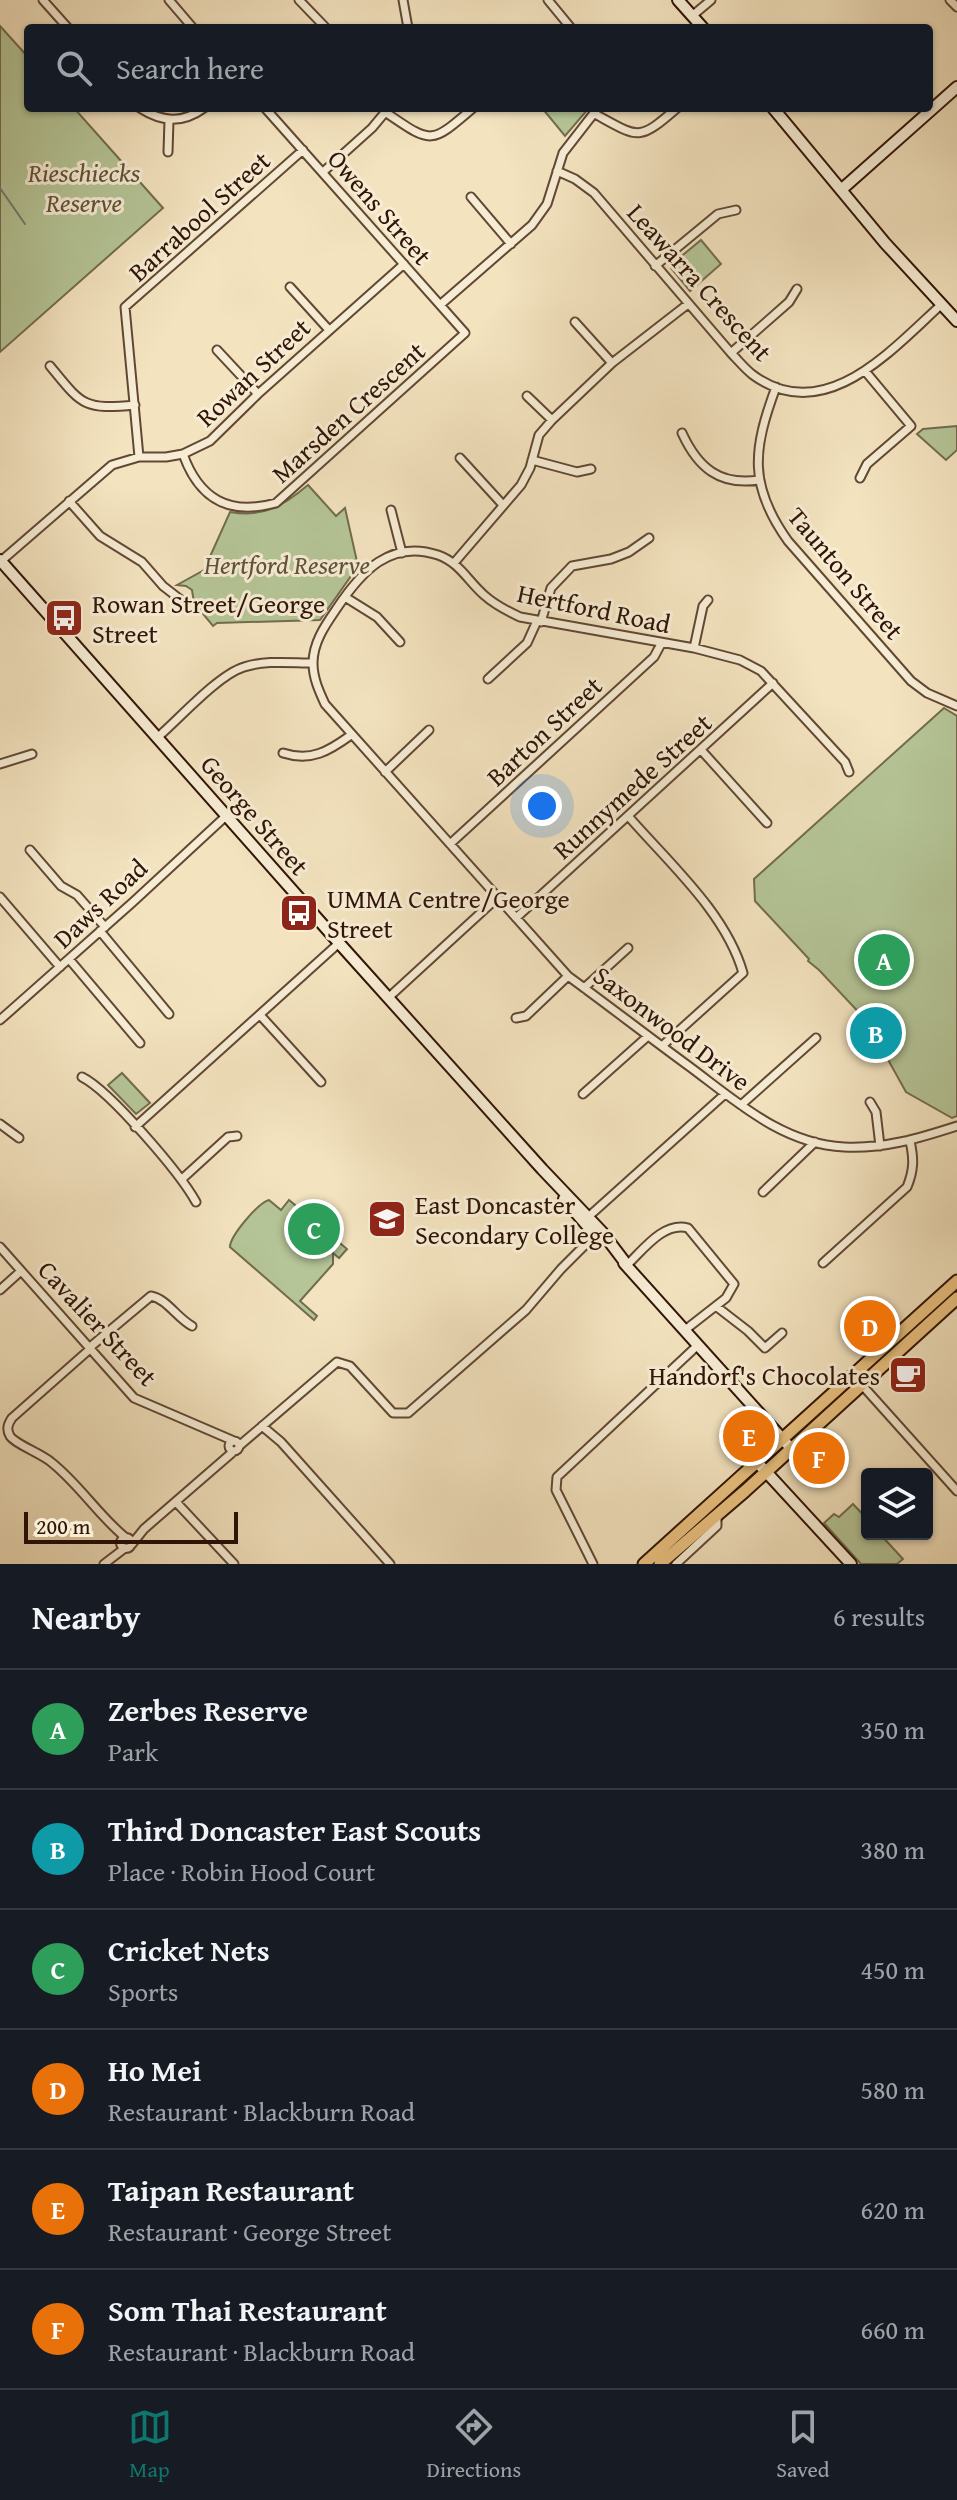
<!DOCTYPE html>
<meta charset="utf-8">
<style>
body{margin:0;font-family:"Gentium Book Plus",serif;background:#242831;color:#f1f3f6}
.controls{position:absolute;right:24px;bottom:24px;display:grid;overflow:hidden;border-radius:8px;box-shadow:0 2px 6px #0004}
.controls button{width:72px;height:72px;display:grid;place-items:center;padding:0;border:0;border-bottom:2px solid #363941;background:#171b24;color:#f1f3f6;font:40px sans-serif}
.scale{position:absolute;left:24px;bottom:20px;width:214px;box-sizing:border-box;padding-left:8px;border:4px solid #301406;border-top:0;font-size:22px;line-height:28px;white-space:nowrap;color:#301406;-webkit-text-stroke:6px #f7edd5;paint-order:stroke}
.you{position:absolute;left:542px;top:806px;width:28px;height:28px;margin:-20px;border:6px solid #fff;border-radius:50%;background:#1a73e8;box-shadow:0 0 0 12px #1a73e833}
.badge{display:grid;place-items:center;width:52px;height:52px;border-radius:50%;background:#0f766e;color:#fff;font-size:26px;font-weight:700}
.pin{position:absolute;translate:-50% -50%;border:4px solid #fff;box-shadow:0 2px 8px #0006}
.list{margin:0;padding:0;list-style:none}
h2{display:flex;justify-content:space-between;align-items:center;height:104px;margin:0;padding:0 32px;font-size:34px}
h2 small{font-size:26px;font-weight:400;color:#9ea1a6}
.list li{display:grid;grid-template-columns:52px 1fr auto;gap:24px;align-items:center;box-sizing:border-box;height:120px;padding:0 32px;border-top:2px solid #363941}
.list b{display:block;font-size:30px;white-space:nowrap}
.list p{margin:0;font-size:26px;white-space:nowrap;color:#9ea1a6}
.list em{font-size:26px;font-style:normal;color:#9ea1a6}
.icon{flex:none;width:44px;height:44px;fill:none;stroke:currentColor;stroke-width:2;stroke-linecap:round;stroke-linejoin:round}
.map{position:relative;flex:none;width:957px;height:1564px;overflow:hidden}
.search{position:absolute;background:#171b24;box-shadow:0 2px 6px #0004;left:24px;right:24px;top:24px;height:88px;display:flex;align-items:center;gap:20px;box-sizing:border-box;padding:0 28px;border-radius:8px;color:#9ea1a6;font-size:30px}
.sheet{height:824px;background:#171b24}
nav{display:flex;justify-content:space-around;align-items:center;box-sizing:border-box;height:112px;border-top:2px solid #363941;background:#171b24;font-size:22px;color:#9ea1a6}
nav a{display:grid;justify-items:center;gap:4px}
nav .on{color:#0f766e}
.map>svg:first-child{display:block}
.green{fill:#b5c597;stroke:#726c4e;stroke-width:2}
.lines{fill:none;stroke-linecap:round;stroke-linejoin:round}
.stream{stroke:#737973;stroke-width:2}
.street-casing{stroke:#614834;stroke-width:11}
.secondary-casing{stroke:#301406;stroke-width:14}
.primary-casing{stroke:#301406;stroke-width:15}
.street{stroke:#f7edd5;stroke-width:7}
.secondary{stroke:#f7edd5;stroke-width:10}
.primary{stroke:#eac280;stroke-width:11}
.labels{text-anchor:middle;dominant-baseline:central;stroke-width:6;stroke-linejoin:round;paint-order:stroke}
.park-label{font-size:26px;font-style:italic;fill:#5f5239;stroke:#f7edd5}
.street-label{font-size:26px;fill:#301406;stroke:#f7edd5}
.poi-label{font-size:26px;fill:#301406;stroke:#f7edd5;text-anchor:start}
</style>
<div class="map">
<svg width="957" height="1564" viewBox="0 0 957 1564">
<rect width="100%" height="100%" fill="#f3e3bf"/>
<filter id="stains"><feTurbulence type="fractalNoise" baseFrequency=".0025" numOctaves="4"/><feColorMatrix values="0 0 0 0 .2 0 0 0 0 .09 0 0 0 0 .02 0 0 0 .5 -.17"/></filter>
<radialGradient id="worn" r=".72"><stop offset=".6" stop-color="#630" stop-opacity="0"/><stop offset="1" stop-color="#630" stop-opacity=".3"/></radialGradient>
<path class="green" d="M0,26L28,57V108H74L163,208L0,352Z
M542,108H589L565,136Z
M701,240L721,264L690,291L671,268L672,264Z
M957,426V450L946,460L917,434L923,429Z
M308,485L336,516L345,508L358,566L320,620L217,623L213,626L194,603L192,590L186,586L177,585L204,570L230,512C263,518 283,506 308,485Z
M944,708L957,716V1116L952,1118L906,1092L866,1020L819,970L808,961L809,959L755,901L754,879Z
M122,1073L150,1103L136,1114L108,1085Z
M269,1200L281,1210L289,1200L347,1249L339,1258L333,1253V1264L300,1301L317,1316L314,1320L230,1247C230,1236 258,1203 269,1200Z
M853,1504L867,1519V1534H880L903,1559L897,1564H861L824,1523L834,1514L839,1517Z"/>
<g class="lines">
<path class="stream" d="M0,188L25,224"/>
<defs>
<path id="street" d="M43,0L68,28
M169,0L193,28
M299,0L326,28
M403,0L408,28
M548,0L571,28
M950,0L957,7
M692,16L711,0
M140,108C162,122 182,124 204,108
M385,112C432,144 430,145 473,108
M595,114C639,138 638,142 677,108
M168,152L169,120
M557,171L575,179L594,193L731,353C738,360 745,369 753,375C825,428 893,348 942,304
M323,172L372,128L387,110
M471,197L511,244
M655,266L718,214L736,210
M290,287L329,330
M440,305L532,225L547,204L563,153L598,108
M575,322L612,363
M217,350L258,394
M731,353L789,302L797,289
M50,366C82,405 83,410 135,405
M776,387C753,449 748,485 788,541L911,681L927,693L957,706
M527,396L552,420
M682,433C698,468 720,486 759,480
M183,454C199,499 229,516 276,503L465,333L265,108
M139,457L125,307L303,150
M460,458L503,505
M532,460L577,472L591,469
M860,478L867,464L911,426L865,371
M69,501L100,536L142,562L163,586L181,600
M391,510L402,553
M1,561L112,465L139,457H166L183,454L210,441L258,394L404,264
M454,563L521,485L530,468L539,435L552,420L612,363L688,304
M345,597L377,617L400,642
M541,622L551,588L572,566L611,559L629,552L649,538
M694,648L703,606L708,600
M488,679L527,643L537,621
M158,737C180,718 218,675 244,667C265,660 291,663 313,663
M702,751L767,823
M283,753C311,762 329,751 351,735
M0,764L32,754
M385,772L429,730
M849,772L845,762L761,671L740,660L694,648L520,617C507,611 495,605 484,595C467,580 460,563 438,555C390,539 361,572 337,608C326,624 313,642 313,663C313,678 319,691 325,704L568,976C609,1006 649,1037 690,1067C737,1102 783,1144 844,1147C884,1149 920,1138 957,1126
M629,817C669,863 726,913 743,973L662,1046
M450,844L654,657L661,644
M30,850L61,886L77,895L105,927
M0,897L60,967
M516,918L773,683
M100,931L169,1014
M69,959L140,1043
M584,988L628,948
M388,998L497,898
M260,1015L321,1082
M516,1018L526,1016L568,976
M0,1020L133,902L226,816
M82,1077C110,1091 180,1173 196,1202
M583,1094L648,1036
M870,1102L876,1112L880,1146
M741,1105L816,1038
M0,1124L19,1138
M135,1127L339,943
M182,1179L228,1137L237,1136
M763,1192L815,1142
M587,1218L725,1094
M0,1247L134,1398L234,1441
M823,1263L907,1187C914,1170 914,1159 910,1141
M627,1265C643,1250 664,1221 688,1228L734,1284L726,1298L685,1330
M0,1290L21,1271
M717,1307L748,1331L765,1348L782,1333
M89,1348L151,1296C167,1299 177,1318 192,1326
M90,1349L12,1418C8,1424 6,1429 10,1436C15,1444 42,1454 51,1462C79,1484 98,1515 126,1538
M853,1375L957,1491
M262,1426L281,1442L390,1564
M229 1446a5 5 0 1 1 10 0a5 5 0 1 1-10 0Z
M239,1446L337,1362L350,1366L393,1413H408L526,1310L561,1269L593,1237L602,1232
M176,1502L234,1564
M120.5 1543a5.5 5.5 0 1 1 11 0a5.5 5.5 0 1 1-11 0Z
M132,1544L144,1529L234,1451
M104,1564L125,1548
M593,1564L556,1490L557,1477L698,1345
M676,1564L717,1526V1514"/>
<path id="secondary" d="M678,0L703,28
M773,108L885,243L957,321
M841,190L957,87
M0,560L339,943L542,1169L602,1232L627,1265
M564,1199L590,1229
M624,1263L787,1444
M757,1462L851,1564"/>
<path id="primary" d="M644,1564L957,1281
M660,1564L745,1491L957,1298"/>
</defs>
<use href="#street" class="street-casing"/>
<use href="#secondary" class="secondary-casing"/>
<use href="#primary" class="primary-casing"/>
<use href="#street" class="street"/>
<use href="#secondary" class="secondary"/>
<use href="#primary" class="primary"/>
</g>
<defs>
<symbol id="bus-square" viewBox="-11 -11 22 22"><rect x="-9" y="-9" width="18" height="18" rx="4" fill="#8f2418" stroke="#f7edd5"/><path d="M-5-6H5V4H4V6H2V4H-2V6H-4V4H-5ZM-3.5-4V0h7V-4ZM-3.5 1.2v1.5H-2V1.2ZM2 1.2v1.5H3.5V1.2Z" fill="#fff"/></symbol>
<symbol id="school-square" viewBox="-11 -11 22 22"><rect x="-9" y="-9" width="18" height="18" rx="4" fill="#8f2418" stroke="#f7edd5"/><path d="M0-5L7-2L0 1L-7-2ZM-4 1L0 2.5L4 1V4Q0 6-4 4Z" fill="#fff"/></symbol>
<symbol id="cafe-square" viewBox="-11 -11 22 22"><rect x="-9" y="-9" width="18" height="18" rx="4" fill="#8f2418" stroke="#f7edd5"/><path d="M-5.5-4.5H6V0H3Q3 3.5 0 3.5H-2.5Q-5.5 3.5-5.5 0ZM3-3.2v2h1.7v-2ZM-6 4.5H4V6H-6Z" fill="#fff"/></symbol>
</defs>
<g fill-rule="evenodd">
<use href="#bus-square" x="42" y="596" width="44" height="44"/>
<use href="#bus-square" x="277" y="891" width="44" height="44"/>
<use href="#school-square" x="365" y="1197" width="44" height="44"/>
<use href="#cafe-square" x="886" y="1353" width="44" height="44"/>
</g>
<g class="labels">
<g class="park-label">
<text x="84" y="172">Rieschiecks<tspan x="84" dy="30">Reserve</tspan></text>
<text x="287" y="564">Hertford Reserve</text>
</g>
<g class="street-label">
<text transform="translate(380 207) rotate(49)">Owens Street</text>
<text transform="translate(199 216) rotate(-42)">Barrabool Street</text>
<text transform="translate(700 282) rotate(48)">Leawarra Crescent</text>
<text transform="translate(253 372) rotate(-43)">Rowan Street</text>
<text transform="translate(348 412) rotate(-42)">Marsden Crescent</text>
<text transform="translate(846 573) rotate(50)">Taunton Street</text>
<text transform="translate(594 608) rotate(12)">Hertford Road</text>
<text transform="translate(544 731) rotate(-43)">Barton Street</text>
<text transform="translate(632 786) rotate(-42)">Runnymede Street</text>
<text transform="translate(255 815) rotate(49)">George Street</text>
<text transform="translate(100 903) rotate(-43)">Daws Road</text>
<text transform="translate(672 1028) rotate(37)">Saxonwood Drive</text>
<text transform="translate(98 1323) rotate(47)">Cavalier Street</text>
</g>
<g class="poi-label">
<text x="92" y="603">Rowan Street/George<tspan x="92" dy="30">Street</tspan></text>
<text x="327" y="898">UMMA Centre/George<tspan x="327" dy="30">Street</tspan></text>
<text x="415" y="1204">East Doncaster<tspan x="415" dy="30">Secondary College</tspan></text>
<text x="880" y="1375" text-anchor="end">Handorf's Chocolates</text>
</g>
</g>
<rect width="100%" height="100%" filter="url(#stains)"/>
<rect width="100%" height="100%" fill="url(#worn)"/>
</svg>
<div class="controls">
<button><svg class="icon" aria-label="layers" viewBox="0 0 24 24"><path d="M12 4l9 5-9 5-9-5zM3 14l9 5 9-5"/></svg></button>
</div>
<div class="scale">200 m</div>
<div class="you"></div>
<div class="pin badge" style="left:884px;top:960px;background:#2e9e5b">A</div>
<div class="pin badge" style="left:876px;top:1033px;background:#0f9aa8">B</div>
<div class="pin badge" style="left:314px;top:1229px;background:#2e9e5b">C</div>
<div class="pin badge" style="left:870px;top:1326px;background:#e8710a">D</div>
<div class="pin badge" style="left:749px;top:1436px;background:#e8710a">E</div>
<div class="pin badge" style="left:819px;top:1458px;background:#e8710a">F</div>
<div class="search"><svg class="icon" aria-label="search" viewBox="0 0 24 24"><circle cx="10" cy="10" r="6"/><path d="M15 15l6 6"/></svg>Search here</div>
</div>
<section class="sheet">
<h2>Nearby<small>6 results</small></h2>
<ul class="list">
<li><span class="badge" style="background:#2e9e5b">A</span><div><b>Zerbes Reserve</b><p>Park</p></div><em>350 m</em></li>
<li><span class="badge" style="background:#0f9aa8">B</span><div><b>Third Doncaster East Scouts</b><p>Place · Robin Hood Court</p></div><em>380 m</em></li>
<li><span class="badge" style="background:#2e9e5b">C</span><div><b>Cricket Nets</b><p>Sports</p></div><em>450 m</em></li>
<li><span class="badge" style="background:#e8710a">D</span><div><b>Ho Mei</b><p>Restaurant · Blackburn Road</p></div><em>580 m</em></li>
<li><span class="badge" style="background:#e8710a">E</span><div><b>Taipan Restaurant</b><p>Restaurant · George Street</p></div><em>620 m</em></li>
<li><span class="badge" style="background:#e8710a">F</span><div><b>Som Thai Restaurant</b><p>Restaurant · Blackburn Road</p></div><em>660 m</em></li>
</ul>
</section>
<nav>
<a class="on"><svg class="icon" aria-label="map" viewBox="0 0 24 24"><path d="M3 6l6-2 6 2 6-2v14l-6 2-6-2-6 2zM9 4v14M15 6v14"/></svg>Map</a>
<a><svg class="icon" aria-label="directions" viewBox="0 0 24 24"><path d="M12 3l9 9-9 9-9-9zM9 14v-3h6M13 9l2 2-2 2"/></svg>Directions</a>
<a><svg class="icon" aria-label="saved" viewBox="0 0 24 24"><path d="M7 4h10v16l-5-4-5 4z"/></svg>Saved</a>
</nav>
